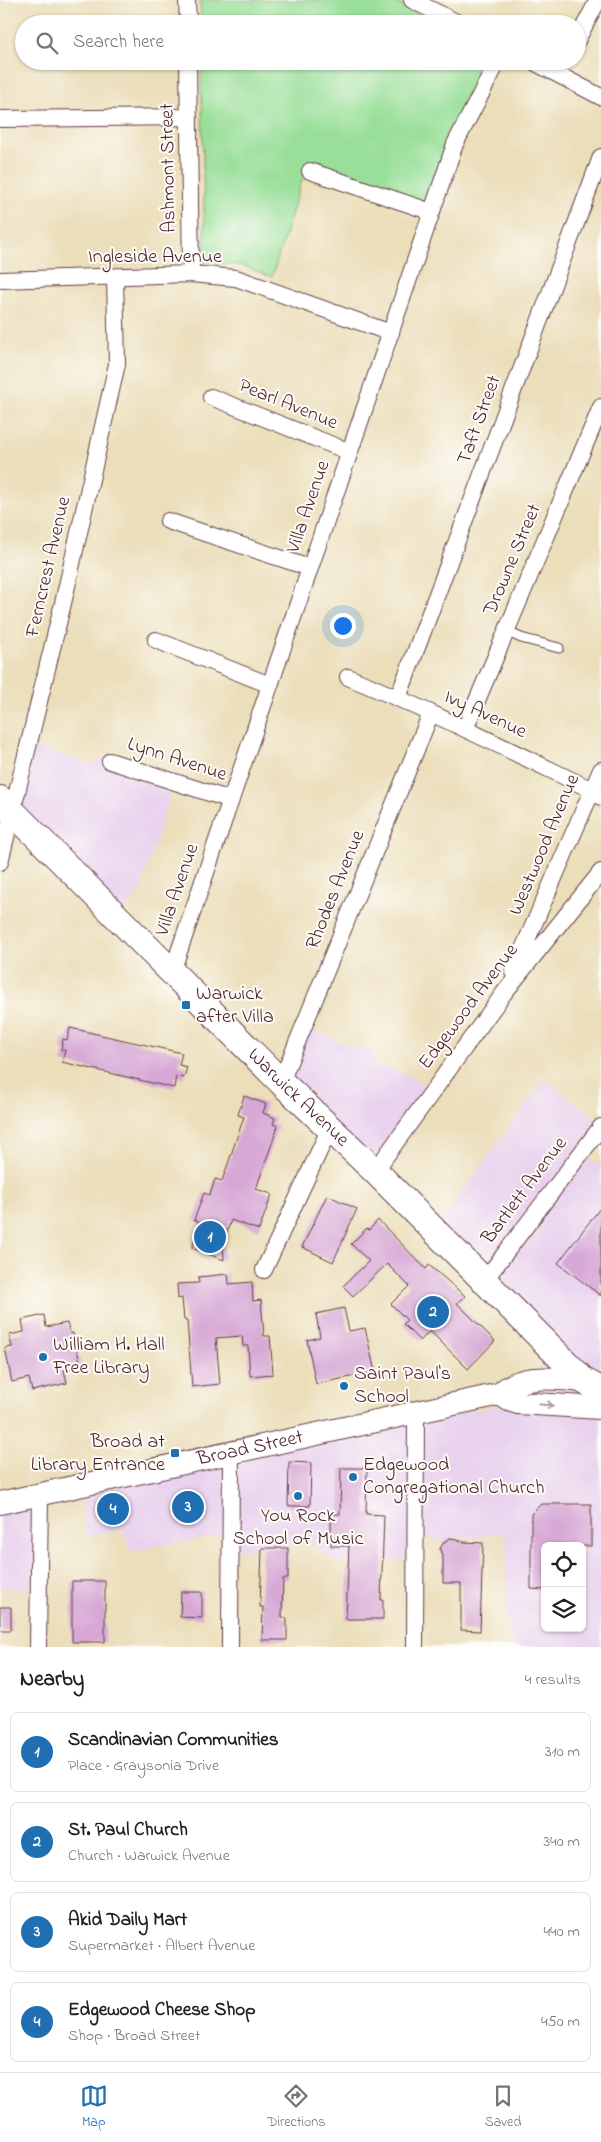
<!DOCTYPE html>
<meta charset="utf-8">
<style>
body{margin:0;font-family:"Indie Flower",sans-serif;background:#f6f6f6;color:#202124}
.controls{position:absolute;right:15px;bottom:15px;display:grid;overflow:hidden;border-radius:8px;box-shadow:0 1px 4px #0004}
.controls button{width:45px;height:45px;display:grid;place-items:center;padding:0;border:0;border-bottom:1px solid #e0e0e0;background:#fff;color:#202124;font:25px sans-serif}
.you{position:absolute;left:342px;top:625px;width:18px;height:18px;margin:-12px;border:4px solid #fff;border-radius:50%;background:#1a73e8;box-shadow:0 0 0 8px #1a73e833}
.badge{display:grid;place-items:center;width:32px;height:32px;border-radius:50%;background:#1f6fb2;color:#fff;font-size:16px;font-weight:700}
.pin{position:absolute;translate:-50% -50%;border:2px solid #fff;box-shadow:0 1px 5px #0006}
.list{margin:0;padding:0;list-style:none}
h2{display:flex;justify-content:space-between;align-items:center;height:65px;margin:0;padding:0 20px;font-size:21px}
h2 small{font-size:16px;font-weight:400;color:#757577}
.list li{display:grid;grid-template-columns:32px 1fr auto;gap:15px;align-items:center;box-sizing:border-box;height:80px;margin:0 10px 10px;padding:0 10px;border:1px solid #e0e0e0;border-radius:8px}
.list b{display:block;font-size:19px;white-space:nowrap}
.list p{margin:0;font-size:16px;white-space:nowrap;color:#757577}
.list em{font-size:16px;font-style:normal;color:#757577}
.icon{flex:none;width:28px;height:28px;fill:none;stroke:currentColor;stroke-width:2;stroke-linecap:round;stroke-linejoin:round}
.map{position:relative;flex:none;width:601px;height:1647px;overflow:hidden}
.search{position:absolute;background:#fff;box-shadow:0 1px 4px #0004;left:15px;right:15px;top:15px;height:55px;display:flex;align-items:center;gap:12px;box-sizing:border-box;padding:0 18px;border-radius:28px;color:#757577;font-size:19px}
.sheet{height:425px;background:#fff}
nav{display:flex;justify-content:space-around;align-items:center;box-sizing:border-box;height:70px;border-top:1px solid #e0e0e0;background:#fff;font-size:14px;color:#757577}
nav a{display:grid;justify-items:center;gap:2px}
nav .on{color:#1f6fb2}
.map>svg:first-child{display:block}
.built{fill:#e9d2ee;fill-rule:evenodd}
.green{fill:#99df99;stroke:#727f62}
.building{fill:#d7a8d6}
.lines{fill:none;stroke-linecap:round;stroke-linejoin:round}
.lane-casing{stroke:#623c40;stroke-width:11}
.street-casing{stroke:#623c40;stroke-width:18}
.secondary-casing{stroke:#623c40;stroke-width:24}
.primary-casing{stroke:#623c40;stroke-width:28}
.lane{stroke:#fff;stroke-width:9}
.street{stroke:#fff;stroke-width:16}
.secondary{stroke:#fff;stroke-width:22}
.primary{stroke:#fff;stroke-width:26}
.oneway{stroke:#ae9aa0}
.poi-dot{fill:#1f6fb2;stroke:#fdfcf7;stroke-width:2}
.labels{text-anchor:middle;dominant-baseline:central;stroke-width:4;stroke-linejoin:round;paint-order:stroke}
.street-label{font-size:20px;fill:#4a1f2b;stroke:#fdfcf7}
.poi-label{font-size:20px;fill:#4a1f2b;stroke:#fdfcf7;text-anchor:start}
</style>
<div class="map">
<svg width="601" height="1647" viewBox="0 0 601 1647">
<rect width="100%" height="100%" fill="#fdfcf7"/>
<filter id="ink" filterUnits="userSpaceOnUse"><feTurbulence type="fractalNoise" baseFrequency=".02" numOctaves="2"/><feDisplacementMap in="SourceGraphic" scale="10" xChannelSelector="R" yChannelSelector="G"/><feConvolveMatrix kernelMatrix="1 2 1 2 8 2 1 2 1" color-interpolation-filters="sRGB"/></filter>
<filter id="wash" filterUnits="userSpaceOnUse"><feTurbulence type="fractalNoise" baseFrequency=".0096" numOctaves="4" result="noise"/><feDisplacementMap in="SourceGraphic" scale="20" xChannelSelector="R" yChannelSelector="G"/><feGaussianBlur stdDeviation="1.12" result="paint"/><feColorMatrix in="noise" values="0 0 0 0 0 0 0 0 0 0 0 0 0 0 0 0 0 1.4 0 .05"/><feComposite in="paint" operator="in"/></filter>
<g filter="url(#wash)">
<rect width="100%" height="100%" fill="#ebdeba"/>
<path class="built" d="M32,747L92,764L103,759L174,782L140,892L118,916L14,813Z
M308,1027L341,1043L373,1051V1062L410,1076L432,1091L374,1169L286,1075Z
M545,1079L601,1123L584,1154L601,1167V1647H513L507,1630L506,1534L493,1533L477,1538L456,1537L445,1540L415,1538L410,1560H386L366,1556L359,1560L337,1561L318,1551L306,1538L272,1551L255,1548L231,1550L228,1534L130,1551L124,1529L85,1536L79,1487L522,1401L550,1353L432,1233ZM545,1546H582V1628H545Z
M40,1495L34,1588H2L0,1590V1504Z"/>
<path class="green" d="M200,0H390L438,24H201Z
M201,61H492L429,204L307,164L272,277L240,265L205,262Z"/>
<g id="blocks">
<path class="building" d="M70,1028L182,1053L179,1065L187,1067L184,1078L176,1076L174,1088L62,1062L65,1050H61L63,1039L67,1040Z
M244,1096L266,1104L263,1113L275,1118L273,1124L278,1126L256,1189L272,1194L259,1230L231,1220L223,1244L224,1260L192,1248L200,1222L194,1220L204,1193L210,1195L215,1179L222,1181L244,1117L238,1115Z
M327,1195L357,1209L333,1262L302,1247Z
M601,1207V1296L558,1263Z
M378,1220L426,1269L429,1265L465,1296L457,1303L495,1341L468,1369L430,1331L420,1341L403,1324L407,1320L391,1304L409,1286L387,1264L353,1296L343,1286L369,1261L351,1244L367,1228L369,1230Z
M228,1274L229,1284L252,1282L253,1301L261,1300L264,1336H270L273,1374L250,1376L248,1346H243L242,1336L216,1338L220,1384L192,1387L187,1320H184L182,1298L178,1299L177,1284L199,1283L198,1277Z
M344,1308L349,1331L365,1328L375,1372L316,1384L307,1340L320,1337L316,1314Z
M44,1315L46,1327L67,1323L70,1333H73L81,1366L64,1370L67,1383L32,1391L29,1378L12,1382L5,1348L12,1347L9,1335L24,1332L22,1320Z
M289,1462L311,1463L310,1506H288Z
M341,1468H367L366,1514L384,1515L381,1600H383V1619H346L349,1546H331V1514H340Z
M541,1504H591V1546H545V1590L531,1589V1514Z
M450,1538L457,1539L463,1542L483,1543L480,1631L461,1630V1583H443V1559L440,1549L444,1542Z
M262,1548H288V1579H283L282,1617L287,1618V1640H262L263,1607H260Z
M72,1581H105V1642H72Z
M181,1592H202V1618L180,1617Z
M0,1607H11V1630H0Z"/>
</g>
</g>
<g filter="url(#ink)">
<use href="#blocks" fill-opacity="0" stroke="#623c40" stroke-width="1"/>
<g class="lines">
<defs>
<path id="lane" d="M506,631L521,638L559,648"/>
<path id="street" d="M187,0L188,24
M412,0L460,24
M577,40L598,0
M188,61L191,274
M532,61L601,97
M0,119L189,117
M310,171L432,212
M0,280L191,274L236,278L391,333
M211,397L350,452
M168,521L310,568
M156,640L270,685
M348,677C431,711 511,751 592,790L601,797
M398,698L601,157
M465,729L601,407
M110,761L231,800
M0,862L64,599L117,364L115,278
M172,972L455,144L498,61
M513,972L601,770
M281,1082L431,713
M375,1171L504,993L601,872
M264,1270L329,1130
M484,1281L601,1127
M38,1647L40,1495
M230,1647L231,1452
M415,1647L416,1412"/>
<g id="secondary">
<path d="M500,1394L509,1400L518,1403L601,1408"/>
<path id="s1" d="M0,1503L500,1394C521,1372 557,1379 584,1381"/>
</g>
<g id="primary">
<path id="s2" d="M0,799L281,1082L375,1171L584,1381L601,1390"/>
</g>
</defs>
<use href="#lane" class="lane-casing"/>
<use href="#street" class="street-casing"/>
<use href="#secondary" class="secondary-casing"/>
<use href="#primary" class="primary-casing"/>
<use href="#lane" class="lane"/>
<use href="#street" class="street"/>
<use href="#secondary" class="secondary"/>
<use href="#primary" class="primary"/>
</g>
<defs><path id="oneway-shaft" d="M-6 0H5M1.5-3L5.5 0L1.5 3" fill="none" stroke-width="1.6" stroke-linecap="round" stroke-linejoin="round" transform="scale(1.25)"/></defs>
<use class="oneway" href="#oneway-shaft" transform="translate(546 1405) rotate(5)"/>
</g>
<g class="poi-dot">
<rect x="181" y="1000" width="10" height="10" rx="2.5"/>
<circle cx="43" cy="1357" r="5"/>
<circle cx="344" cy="1386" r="5"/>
<rect x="170" y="1448" width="10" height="10" rx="2.5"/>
<circle cx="353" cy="1477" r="5"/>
<circle cx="298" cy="1496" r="5"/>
</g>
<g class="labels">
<g class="street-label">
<text transform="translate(169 168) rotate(-91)">Ashmont Street</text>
<text x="155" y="257">Ingleside Avenue</text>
<text transform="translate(288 405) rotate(22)">Pearl Avenue</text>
<text transform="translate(480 420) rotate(-70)">Taft Street</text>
<text transform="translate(309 507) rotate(-71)">Villa Avenue</text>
<text transform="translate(513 560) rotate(-67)">Drowne Street</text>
<text transform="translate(49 567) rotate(-77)">Ferncrest Avenue</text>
<text transform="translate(485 715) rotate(25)">Ivy Avenue</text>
<text transform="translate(177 760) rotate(18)">Lynn Avenue</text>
<text transform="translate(545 845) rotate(-67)">Westwood Avenue</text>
<text transform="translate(178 890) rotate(-71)">Villa Avenue</text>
<text transform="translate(336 890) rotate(-68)">Rhodes Avenue</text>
<text transform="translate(469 1007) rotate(-53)">Edgewood Avenue</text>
<text stroke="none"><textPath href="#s2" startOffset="422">Warwick Avenue</textPath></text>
<text transform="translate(525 1191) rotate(-53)">Bartlett Avenue</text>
<text stroke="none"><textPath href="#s1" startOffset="256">Broad Street</textPath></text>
</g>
<g class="poi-label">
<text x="196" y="994">Warwick<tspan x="196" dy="23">after Villa</tspan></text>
<text x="53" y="1345">William H. Hall<tspan x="53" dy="23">Free Library</tspan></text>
<text x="354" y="1374">Saint Paul's<tspan x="354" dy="23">School</tspan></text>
<text x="165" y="1442" text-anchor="end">Broad at<tspan x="165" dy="23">Library Entrance</tspan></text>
<text x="363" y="1465">Edgewood<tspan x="363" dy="23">Congregational Church</tspan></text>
<text x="298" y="1516" text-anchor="middle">You Rock<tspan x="298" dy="23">School of Music</tspan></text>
</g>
</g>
</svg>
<div class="controls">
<button><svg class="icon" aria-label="locate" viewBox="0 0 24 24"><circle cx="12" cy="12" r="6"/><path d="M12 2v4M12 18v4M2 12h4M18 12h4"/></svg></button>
<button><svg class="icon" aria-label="layers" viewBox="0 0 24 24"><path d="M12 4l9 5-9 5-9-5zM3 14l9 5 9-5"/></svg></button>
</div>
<div class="you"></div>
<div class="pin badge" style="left:210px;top:1237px">1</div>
<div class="pin badge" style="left:433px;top:1312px">2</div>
<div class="pin badge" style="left:188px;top:1507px">3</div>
<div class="pin badge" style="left:113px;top:1509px">4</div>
<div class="search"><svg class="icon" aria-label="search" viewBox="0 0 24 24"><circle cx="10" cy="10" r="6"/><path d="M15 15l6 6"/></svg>Search here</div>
</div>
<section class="sheet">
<h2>Nearby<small>4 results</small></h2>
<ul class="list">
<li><span class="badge">1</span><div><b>Scandinavian Communities</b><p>Place · Graysonia Drive</p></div><em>310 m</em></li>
<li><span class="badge">2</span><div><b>St. Paul Church</b><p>Church · Warwick Avenue</p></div><em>340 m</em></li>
<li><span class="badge">3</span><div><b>Akid Daily Mart</b><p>Supermarket · Albert Avenue</p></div><em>440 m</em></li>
<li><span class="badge">4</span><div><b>Edgewood Cheese Shop</b><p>Shop · Broad Street</p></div><em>450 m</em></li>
</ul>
</section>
<nav>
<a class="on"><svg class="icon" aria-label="map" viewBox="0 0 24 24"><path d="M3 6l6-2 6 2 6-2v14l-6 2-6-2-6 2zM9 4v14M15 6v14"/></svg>Map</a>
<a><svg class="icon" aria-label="directions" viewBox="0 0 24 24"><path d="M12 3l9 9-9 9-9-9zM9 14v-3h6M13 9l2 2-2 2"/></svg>Directions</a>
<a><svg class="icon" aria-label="saved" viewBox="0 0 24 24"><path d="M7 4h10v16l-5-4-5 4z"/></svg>Saved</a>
</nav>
